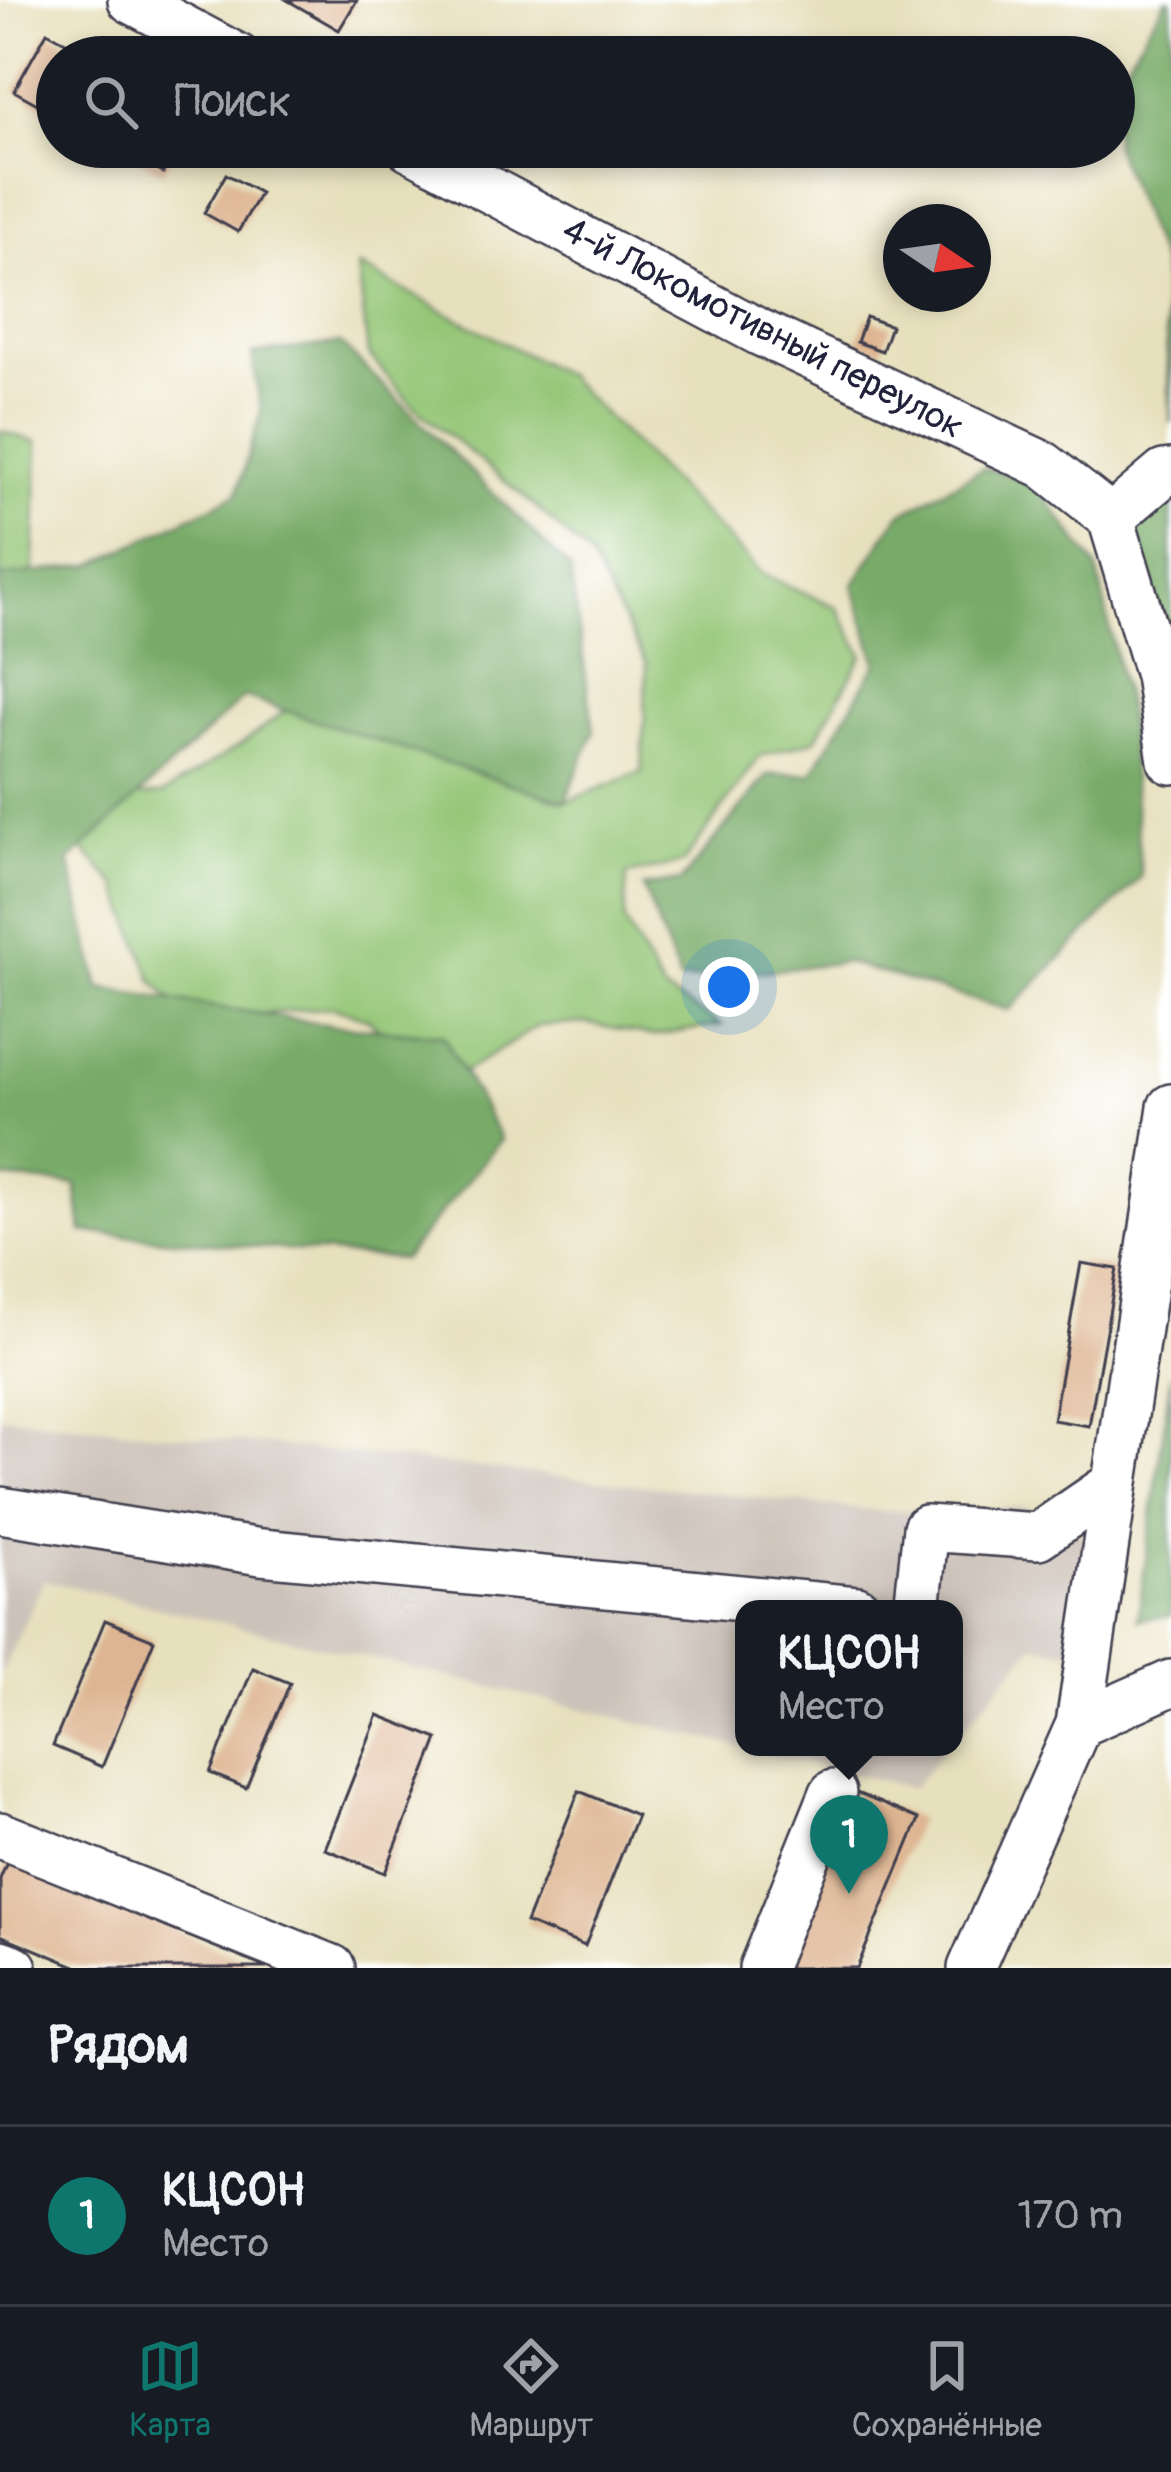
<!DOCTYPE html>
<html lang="ru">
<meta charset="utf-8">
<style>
body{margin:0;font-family:Pangolin,sans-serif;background:#20242c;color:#f1f3f6}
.compass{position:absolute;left:883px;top:204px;width:108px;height:108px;border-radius:50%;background:#171b24;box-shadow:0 6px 18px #0003;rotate:103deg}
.you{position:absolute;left:729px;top:987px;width:42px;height:42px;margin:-30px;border:9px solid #fff;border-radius:50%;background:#1a73e8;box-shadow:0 0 0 18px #1a73e833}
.badge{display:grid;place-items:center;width:78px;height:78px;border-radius:50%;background:#0f766e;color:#fff;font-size:39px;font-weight:700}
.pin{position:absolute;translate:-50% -99px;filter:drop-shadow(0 3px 6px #0008)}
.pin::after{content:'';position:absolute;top:63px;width:42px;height:36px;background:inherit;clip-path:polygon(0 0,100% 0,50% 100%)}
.popup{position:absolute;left:735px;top:1600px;width:228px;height:156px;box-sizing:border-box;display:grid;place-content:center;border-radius:24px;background:#171b24;filter:drop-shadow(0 3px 9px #0005);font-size:39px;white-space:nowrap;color:#9ea1a6}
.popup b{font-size:45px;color:#f1f3f6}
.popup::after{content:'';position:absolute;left:50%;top:100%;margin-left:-24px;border:24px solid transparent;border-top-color:#171b24}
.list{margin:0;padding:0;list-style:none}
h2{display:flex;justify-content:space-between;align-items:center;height:156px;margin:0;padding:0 48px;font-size:51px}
h2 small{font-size:39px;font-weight:400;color:#9ea1a6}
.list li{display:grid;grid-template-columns:78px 1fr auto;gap:36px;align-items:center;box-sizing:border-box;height:180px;padding:0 48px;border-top:3px solid #363941}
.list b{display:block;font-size:45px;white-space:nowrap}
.list p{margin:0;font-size:39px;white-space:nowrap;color:#9ea1a6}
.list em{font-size:39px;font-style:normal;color:#9ea1a6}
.icon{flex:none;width:66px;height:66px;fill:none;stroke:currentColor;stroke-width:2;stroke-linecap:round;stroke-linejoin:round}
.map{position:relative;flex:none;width:1171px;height:1968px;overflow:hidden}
.search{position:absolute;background:#171b24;box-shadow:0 6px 18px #0003;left:36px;right:36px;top:36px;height:132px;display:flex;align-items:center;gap:30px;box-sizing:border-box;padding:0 42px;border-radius:66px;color:#9ea1a6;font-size:45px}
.sheet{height:336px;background:#171b24}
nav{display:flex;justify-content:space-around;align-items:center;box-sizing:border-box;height:168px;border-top:3px solid #363941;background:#171b24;font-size:33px;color:#9ea1a6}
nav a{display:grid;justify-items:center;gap:6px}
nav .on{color:#0f766e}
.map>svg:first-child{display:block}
.industrial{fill:#ccc2b9}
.green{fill:#95c677;stroke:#5c7459;stroke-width:3}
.forest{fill:#78ab68;stroke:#4d6652;stroke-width:3}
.building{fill:#deb592}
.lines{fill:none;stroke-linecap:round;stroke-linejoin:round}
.minor-casing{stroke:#403e4e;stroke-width:50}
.minor{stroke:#fff;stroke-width:45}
.labels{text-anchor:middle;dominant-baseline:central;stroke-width:12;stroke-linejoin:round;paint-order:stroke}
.street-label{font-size:36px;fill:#22223b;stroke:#fff}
</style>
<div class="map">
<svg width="1171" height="1968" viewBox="0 0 1171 1968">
<rect width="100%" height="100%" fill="#fff"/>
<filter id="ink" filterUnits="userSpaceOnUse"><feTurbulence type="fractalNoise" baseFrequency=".00833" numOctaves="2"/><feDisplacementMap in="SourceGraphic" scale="24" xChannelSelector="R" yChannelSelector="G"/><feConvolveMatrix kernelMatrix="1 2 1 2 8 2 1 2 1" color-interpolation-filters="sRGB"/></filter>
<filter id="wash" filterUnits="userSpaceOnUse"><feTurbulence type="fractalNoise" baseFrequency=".004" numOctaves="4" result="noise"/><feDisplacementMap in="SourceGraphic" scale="48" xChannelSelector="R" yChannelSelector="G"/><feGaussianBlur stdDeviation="2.7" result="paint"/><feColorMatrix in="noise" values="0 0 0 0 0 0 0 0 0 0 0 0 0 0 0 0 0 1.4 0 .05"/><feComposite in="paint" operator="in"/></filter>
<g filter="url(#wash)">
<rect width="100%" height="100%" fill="#e7e0bd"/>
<path class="industrial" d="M0,1416L880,1511L1025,1507L1087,1538L1074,1653L1034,1645L954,1739V1609H744V1747H947L912,1788L44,1580L0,1676Z"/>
<path class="green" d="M358,266L565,375L763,575L837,607L863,655L815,740L760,756L683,863L627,875L624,921L663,991L721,1025L653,1036L584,1023L538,1026L458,1076L427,1086L369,1019L333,1007L193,1020L153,981L117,885L41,806L163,794L242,744L329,677L565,802L642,772L647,664L589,556L535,506L413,406L368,354Z
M0,431L38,442L33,594L0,727Z"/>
<path class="forest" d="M1166,0H1171V424L1162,265L1114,146V82Z
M340,343L570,569L594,732L565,802L244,697L69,861L100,988L329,1025L443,1035L501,1140L403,1259L82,1232L76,1185L0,1178V577L92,565L237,494L261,411L252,354Z
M983,468L1035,483L1097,568L1127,709L1141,877L1009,1010L845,962L680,981L643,887L681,881L768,775L812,773L877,663L853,585L899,515Z
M1171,496V658L1134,523Z
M1171,1374V1616L1138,1619Z"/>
<g id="blocks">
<path class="building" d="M287,0H357L339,30Z
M47,32L93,57H57V115L14,91Z
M115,147H177L163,173Z
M226,174L260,193L238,232L204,213Z
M866,317L891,326L882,351L857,342Z
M1081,1263L1117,1269L1089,1426L1053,1420Z
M105,1620L154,1640L102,1767L53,1746Z
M253,1668L290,1683L246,1788L210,1773Z
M378,1715L438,1739L385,1873L325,1849Z
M579,1791L637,1815L585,1946L526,1923Z
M854,1792L919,1819L857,1968H779Z
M7,1862L267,1968H80L0,1935V1879Z"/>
</g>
</g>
<g filter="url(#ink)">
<use href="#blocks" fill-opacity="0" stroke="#403e4e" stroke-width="3"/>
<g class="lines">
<defs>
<path id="minor" d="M131,0L238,57
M409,147L759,332L1044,465L1111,518
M1111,518L1158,675L1171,761
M1111,518L1164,473L1171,472
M0,1510L261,1552L857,1609
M917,1609L926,1528L1038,1536L1114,1484
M1079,1724L1171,1683
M0,1835L332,1968
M0,1963L14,1968
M762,1968L833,1793
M971,1968L1079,1724L1171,1107"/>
</defs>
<use href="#minor" class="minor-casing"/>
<use href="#minor" class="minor"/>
</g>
</g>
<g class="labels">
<g class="street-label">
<text transform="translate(763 328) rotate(27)">4-й Локомотивный переулок</text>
</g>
</g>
</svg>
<svg class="compass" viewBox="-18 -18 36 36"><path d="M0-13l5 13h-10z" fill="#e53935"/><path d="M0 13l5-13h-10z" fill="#9ea1a6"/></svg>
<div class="you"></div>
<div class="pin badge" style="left:849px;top:1894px">1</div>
<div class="popup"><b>КЦСОН</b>Место</div>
<div class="search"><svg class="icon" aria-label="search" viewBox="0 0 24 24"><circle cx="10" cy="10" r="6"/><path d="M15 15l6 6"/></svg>Поиск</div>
</div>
<section class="sheet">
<h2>Рядом<small></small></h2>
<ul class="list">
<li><span class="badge">1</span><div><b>КЦСОН</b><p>Место</p></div><em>170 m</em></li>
</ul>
</section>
<nav>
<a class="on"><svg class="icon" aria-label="map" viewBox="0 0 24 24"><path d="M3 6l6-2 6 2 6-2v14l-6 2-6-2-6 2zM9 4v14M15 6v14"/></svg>Карта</a>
<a><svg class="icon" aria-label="directions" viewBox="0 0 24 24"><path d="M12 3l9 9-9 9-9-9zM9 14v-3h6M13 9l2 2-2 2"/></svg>Маршрут</a>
<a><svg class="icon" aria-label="saved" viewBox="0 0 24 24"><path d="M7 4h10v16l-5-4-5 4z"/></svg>Сохранённые</a>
</nav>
